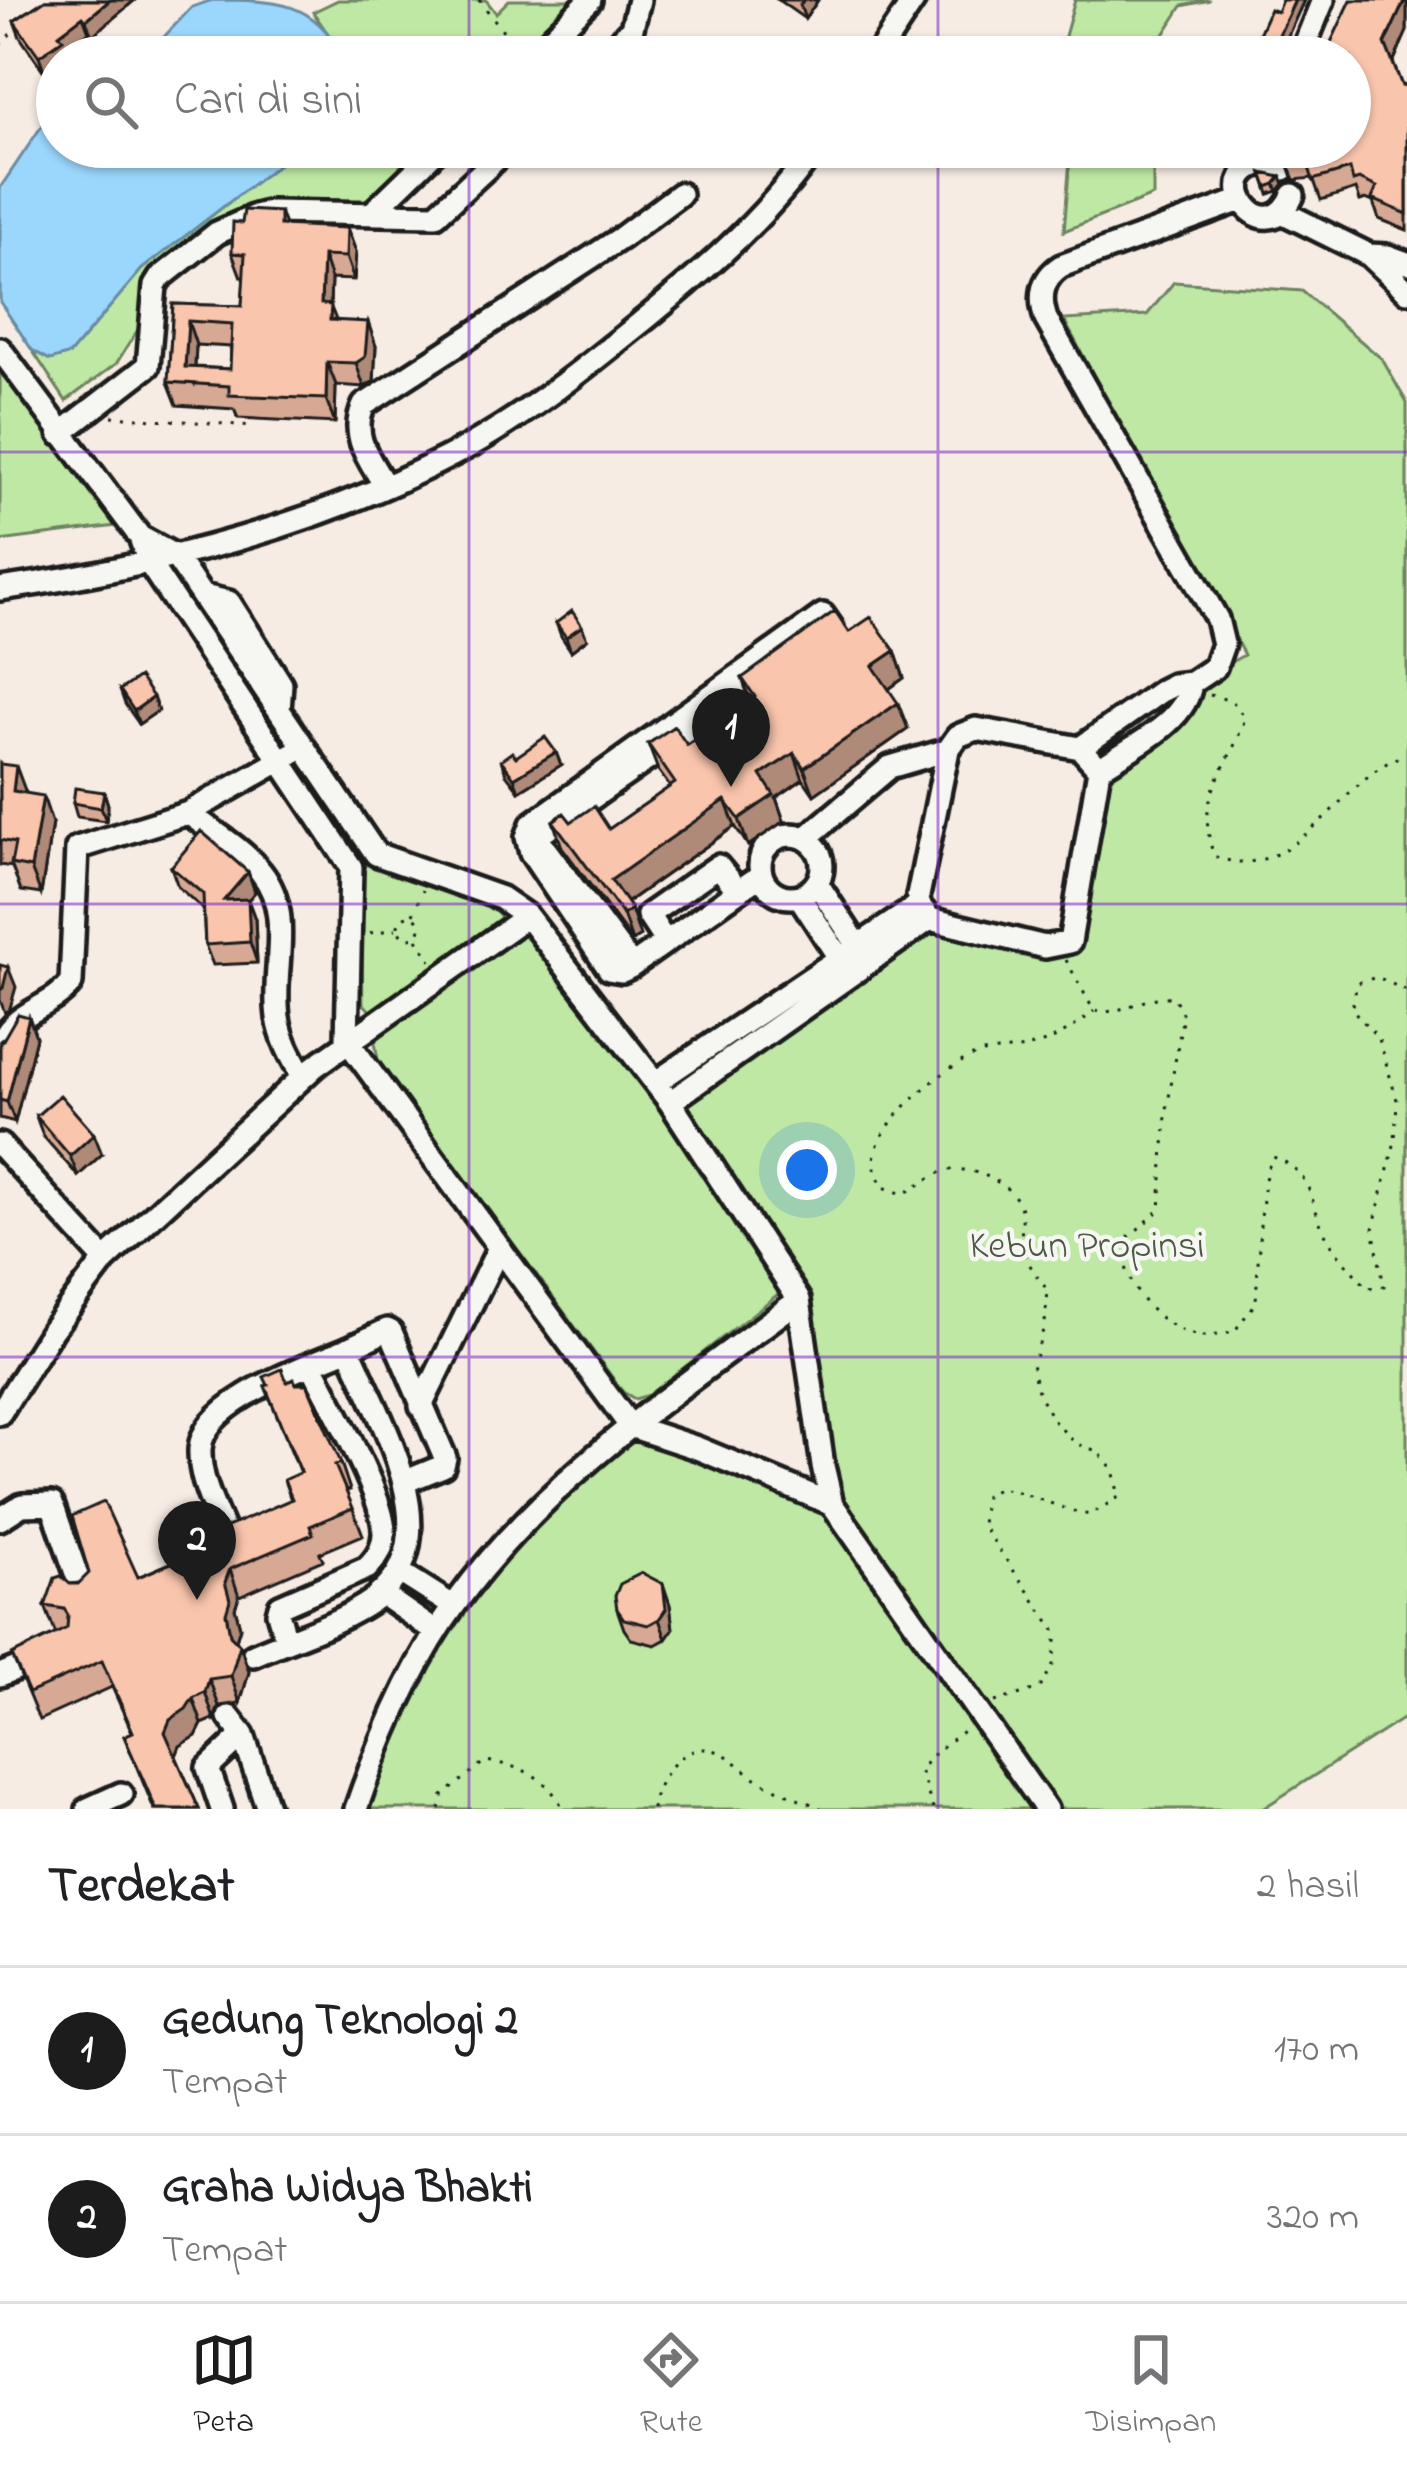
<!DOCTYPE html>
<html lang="id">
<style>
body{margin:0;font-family:"Indie Flower",sans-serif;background:#f6f6f6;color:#202124}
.you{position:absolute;left:807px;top:1170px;width:42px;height:42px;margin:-30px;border:9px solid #fff;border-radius:50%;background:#1a73e8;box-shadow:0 0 0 18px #1a73e833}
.badge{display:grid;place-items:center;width:78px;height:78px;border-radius:50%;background:#1c1c1c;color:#fff;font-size:39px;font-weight:700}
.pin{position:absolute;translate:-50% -99px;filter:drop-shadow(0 3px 6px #0008)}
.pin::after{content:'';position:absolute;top:63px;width:42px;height:36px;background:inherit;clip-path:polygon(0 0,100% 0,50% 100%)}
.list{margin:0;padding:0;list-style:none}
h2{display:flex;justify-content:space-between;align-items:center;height:156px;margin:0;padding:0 48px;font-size:51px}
h2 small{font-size:39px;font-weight:400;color:#757577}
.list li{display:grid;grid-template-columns:78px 1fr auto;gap:36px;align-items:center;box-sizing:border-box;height:168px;padding:0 48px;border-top:3px solid #e0e0e0}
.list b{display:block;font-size:45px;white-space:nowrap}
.list p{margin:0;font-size:39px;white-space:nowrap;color:#757577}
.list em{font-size:39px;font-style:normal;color:#757577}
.icon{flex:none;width:66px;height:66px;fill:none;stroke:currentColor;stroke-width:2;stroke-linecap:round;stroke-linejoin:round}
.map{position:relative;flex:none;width:1407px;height:1809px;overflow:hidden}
.search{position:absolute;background:#fff;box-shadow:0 3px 9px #0004;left:36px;right:36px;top:36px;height:132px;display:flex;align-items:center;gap:30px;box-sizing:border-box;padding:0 42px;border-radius:66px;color:#757577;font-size:45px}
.sheet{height:492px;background:#fff}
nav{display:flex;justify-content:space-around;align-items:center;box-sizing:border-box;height:168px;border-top:3px solid #e0e0e0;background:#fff;font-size:33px;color:#757577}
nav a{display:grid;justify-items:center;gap:6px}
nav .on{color:#1c1c1c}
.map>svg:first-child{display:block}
.green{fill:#bee8a4;stroke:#6d8260;stroke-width:3}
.water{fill:#9bd6fc;stroke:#688ca2;stroke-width:3}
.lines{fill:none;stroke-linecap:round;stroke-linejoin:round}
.minor-casing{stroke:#1c1c1c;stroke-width:30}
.path{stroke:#1c1c1c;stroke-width:3;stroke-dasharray:3 9;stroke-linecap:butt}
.minor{stroke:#f6f6f2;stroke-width:21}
.wall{fill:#d7a995;stroke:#1c1c1c;stroke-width:3;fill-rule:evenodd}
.shaded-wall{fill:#af8a79;stroke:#1c1c1c;stroke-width:3}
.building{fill:#fac5ad;stroke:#1c1c1c;stroke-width:3;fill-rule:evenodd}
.grid{fill:none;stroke:#7b2cbf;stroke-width:3;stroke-opacity:0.55}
.labels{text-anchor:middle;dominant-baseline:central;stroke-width:9;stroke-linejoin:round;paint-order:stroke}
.park-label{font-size:39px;fill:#4d5945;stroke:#f6f6f2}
</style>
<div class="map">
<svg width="1407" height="1809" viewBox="0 0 1407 1809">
<rect width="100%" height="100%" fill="#f7ece4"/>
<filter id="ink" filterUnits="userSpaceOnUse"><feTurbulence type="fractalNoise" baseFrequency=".00833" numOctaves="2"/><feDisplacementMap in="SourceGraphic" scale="24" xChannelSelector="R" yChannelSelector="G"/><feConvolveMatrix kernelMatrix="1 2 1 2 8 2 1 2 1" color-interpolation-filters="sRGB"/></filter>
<g filter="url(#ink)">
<path class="green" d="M338,0H486L496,13L509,0H593L534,57H344L313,12Z
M1075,0H1210L1182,6L1155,49V57H1068L1065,36Z
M301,147H443L378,210L268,224L241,230L218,245L160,295L116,364L66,401L32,350L50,360L70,354L142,269Z
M1071,147H1153V196L1064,231Z
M1174,282L1302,291L1382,359L1407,403V1716L1262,1809H344L398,1689L432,1625L627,1422L822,1500L791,1301L782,1284L777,1295L649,1395L635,1399L623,1392L378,1060L375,1042L382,1028L515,935L528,931L650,1091L920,906L1067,943L1099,769L1177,715L1195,682L1244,655L1064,320L1147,315Z
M0,358L116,526L0,541Z
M375,861L492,905L501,917L499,924L377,1011H370L363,1003L360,877L365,864Z"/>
<path class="water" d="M212,0C278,0 312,0 344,57H145L192,7Z
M57,120V147H301L142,269L70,354L50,360L32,350L0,302V188L43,124Z"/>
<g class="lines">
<defs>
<path id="minor" d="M532,57L590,0
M604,57L632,28L639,0
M876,57L914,0
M1300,57L1323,0
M1284,169L1268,162C1203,173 1266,256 1293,195
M373,212L440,147
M1282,212L1369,255L1407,291
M1369,255L1388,256L1407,263
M0,349L140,537L149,563L351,867L347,1040L630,1426L697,1448L832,1504
M60,434L148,366L155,286L160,278L217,233L255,216L271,212L436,215L509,147
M385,486C370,460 349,436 364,405L621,238L680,194
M140,537L175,556L376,854L501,898L527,916L670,1102L799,1300L823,1466L832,1504L1046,1809
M0,589C162,566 327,524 471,445C535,409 592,362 649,316C710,266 771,213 816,147
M203,596L229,602L281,684L279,710
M1080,748L1099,769L1070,942L1045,947L930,919L919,905L918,896L948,750L958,736L976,729L1080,748L1161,691L1173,685L1191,683L1215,667L1223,644L1217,619L1046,319C1039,298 1041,279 1061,266L1241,200
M1099,769C1129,748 1187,723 1191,683
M188,813C212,831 242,848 261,872C295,915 271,968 278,1017C281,1039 292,1058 303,1077
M760 866a31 31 0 1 1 62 0a31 31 0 1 1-62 0Z
M806,838L890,767L948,750
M761,875L632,966L622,971L609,969L531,853L527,837L532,824L823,615L832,628L820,638
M817,883L866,958
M799,896L847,970
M665,941L648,915L718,866L737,889
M632,966L542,845L539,835L770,674
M0,1049C8,1012 50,1010 71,983L77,848L188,813L292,754
M656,1082L919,905
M670,1102L930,919
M0,1145L105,1260
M349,1348L387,1330L391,1332L445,1458L443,1466L404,1482
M421,1406L499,1248
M0,1413L52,1330L105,1260L314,1067L527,916
M0,1519L22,1505L52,1504L84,1596
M223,1529C212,1503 199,1477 200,1449C203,1400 309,1366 349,1348C380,1423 460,1548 364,1606C330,1627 289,1639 253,1655
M401,1573L453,1606
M380,1593L436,1632
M286,1640L278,1613L280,1606L367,1568C377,1558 383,1549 384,1534C386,1499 329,1401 312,1365
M0,1675L42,1658
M243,1735L268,1809
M88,1809L121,1794
M222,1809L208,1768L243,1735L229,1717
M356,1809C380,1739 412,1663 456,1603C545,1479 678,1390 799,1300"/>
</defs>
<use href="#minor" class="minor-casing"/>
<path class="path" d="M479,0L515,46
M0,45L15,29
M112,416L253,426
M1210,695L1232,701L1245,718C1228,774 1193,793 1214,856C1297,891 1348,764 1407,756
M413,914L423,890
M398 927a11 11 0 1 1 22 0a11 11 0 1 1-22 0Z
M370,933L396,929
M417,939L431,961
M1066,960L1094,1011C1123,1016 1141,995 1174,997L1183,1015L1166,1115L1160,1210L1123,1242C1122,1285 1153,1323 1195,1335C1207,1338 1222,1334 1234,1332L1256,1302L1260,1225L1266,1173L1273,1157C1310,1170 1309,1194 1321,1225C1331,1248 1351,1270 1368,1288L1384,1286L1373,1229L1395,1141L1397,1100L1379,1039L1352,1009L1357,983L1377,977L1407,991
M995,1702L1040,1688L1053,1665L1057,1633L982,1525L985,1496L999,1488C1031,1493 1058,1509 1090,1515L1119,1497L1113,1469L1097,1451L1075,1443L1053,1420L1039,1395L1032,1369L1045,1323L1048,1291C1037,1276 1024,1261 1022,1241C1020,1228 1025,1217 1019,1204C1010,1182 968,1164 945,1171C931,1176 917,1187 903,1194L883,1187C879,1179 874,1169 874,1161C876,1123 940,1070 973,1056C991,1049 1010,1052 1029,1047C1052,1042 1076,1027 1094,1011
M440,1809L443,1796L485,1761C520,1766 547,1775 563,1809
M652,1809C655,1782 681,1742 713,1750C732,1755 744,1772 761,1781C780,1792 802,1799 822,1809
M933,1809L920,1770L935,1752L966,1729"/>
<use href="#minor" class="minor"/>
</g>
<path class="wall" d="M45,0H135L92,36L89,32L67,49L69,56L57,57V64L45,73L20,37L14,21Z
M778,0H818L805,19Z
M1282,0H1304L1278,57H1265L1259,55L1255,43L1277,12Z
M1407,0V31L1393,62L1402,86L1407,84V230L1379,219L1373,202L1366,199L1360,201L1356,189L1321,200L1313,178L1294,180L1287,160L1291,150L1290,147H1350Z
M1262,173L1284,184L1278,191L1269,194Z
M280,212L285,225L347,228L356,252L354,280L331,279L330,305L336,320L376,346L374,381L364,387L336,385L335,423L238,418L234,409L177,405L168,382L173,304L242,306L244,277H241L232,253L242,223ZM196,345L231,347L230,369L195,367Z
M556,623L587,639L571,651L561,636Z
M849,632L895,651L904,678L889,689L908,729L814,795L803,779L776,798L784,821L748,846L735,826L626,903L631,909L640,936L632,941L562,847L553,821L571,822L609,829L670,787L658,770L648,744L687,745L750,701L742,678Z
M120,690L158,711L139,724L125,704Z
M516,757L561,765L519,791L506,774L501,760Z
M0,764L52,823L41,894L21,891L12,867L0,865Z
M104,792L108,805L106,821L77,817L73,803Z
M171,867L248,872L255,892L248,900L255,919L257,963L213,965L205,945L203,909L178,887Z
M29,1017L36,1037L15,1122L0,1118V1041Z
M36,1116L102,1154L78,1176L43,1136Z
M287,1382L341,1463L350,1490L346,1491L363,1535L320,1553L323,1560L239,1596L235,1608L240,1627L236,1640L249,1672L240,1703L219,1706L214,1719L202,1724L196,1736L180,1746L176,1756L199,1809H154L124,1736L132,1732L112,1687L39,1720L12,1655L57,1633L55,1632L45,1606L70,1584L138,1577L206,1548L291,1500L284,1480L300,1473L265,1386Z
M663,1584L670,1605L673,1629L666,1639L655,1645L631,1639L624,1629L617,1609Z"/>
<path class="shaded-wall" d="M110,0H135L92,36L86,20Z
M804,0H818L805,19L800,5Z
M1295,0H1304L1278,57H1274L1272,50Z
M1405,0H1407V31L1393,63L1385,43Z
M83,16L89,32L67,49L69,56L57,57V64L45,73L39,56L59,34Z
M1281,177L1284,184L1278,191L1275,184Z
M347,228L356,252L354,280L346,257Z
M323,256L331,279L329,328L321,304Z
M188,321L196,345L194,383L185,367Z
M368,322L376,346L374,381L364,387L356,363Z
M327,362L336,385L335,423L326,399Z
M582,626L587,639L571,651L566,637Z
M895,651L904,678L883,693L873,666Z
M153,697L158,711L139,724L134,711Z
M898,703L908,729L814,795L804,768Z
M556,752L561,765L519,791L514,778Z
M794,753L803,779L776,798L784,821L748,846L739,819L761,775Z
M16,766L26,793L13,791Z
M104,792L108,805L106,821L101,808Z
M43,796L52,823L41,894L31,868Z
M725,800L735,826L620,907L611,880Z
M248,872L255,892L248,900L255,919L257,963L250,942L224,900Z
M631,909L640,936L632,941L623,915Z
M8,967L16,987L10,1008L5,1013L0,1000V990Z
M29,1017L36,1037L15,1122L7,1102Z
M94,1134L102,1154L78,1176L70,1156Z
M230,1569L239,1596L235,1608L240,1627L236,1640L240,1645L249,1672L240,1703L231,1676L230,1635L226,1613L225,1582Z
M663,1584L670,1605L673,1629L666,1639L659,1619Z
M209,1679L219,1706L214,1719L205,1692Z
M193,1698L202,1724L196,1736L180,1746L175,1758L165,1732L170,1720Z"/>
<path class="building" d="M45,0H110L86,20L83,16L59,34L63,39L39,56L14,21Z
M1282,0H1295L1272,50L1255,43L1270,9L1277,12Z
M1351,0H1405L1385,43L1402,86L1407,84V214L1372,199L1377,187L1359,179L1353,181L1350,169L1313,180L1306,158L1287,160L1291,147H1350V57H1324Z
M1262,173L1281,177L1275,184L1267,187Z
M244,210L280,212V225L347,228L346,257L323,256L321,304L331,305L330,320L368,322L365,357L356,363L327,362L326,399L229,395V386L168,382L173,304L242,306L245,254L232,253L233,222L242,223ZM188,321L232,324L230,369L185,367Z
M572,611L582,626L566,637L556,623Z
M835,611L849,632L871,617L895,651L873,666L898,703L804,768L794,753L761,775L774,795L739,819L725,800L611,880L631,909L623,915L553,821L564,813L571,822L594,806L609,829L675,783L648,744L674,726L687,745L755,697L742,678Z
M139,677L153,697L134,711L120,690Z
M545,737L556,752L514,778L501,760L512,752L516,757Z
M0,764L16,766L13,791L43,796L31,868L11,864L15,843L0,840Z
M75,788L104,792L101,808L73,803Z
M201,831L248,872L224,900L248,899L250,942L205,945L203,894L171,867Z
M0,965L8,967L3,988L0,990Z
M18,1014L29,1017L7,1102L0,1100V1041L3,1040Z
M60,1095L94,1134L70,1156L36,1116Z
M282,1369L287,1382L294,1379L296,1384H307L341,1463L335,1465L353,1508L310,1526L313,1534L230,1569L225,1582L230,1600L226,1613L230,1635L240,1645L231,1676L209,1679L205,1692L193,1698L186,1709L170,1720L165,1732L199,1809H156L124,1736L133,1732L102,1661L29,1693L12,1655L67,1628L68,1615L64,1609L45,1606L55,1578L61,1576L70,1584H78L89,1573L72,1516L104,1502L138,1577L207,1548L202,1538L292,1499L284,1480L301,1472L265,1386L268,1385L264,1377Z
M642,1573L663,1584L666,1609L659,1619L648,1625L624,1619L617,1609L615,1596L620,1584Z"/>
</g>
<path class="grid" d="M469,0V57M938,0V57M469,147V1809M938,147V1809M0,452H1407M0,904H1407M0,1357H1407"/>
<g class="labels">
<g class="park-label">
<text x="1087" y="1247">Kebun Propinsi</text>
</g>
</g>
</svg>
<div class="you"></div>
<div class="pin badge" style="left:731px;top:787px">1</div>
<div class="pin badge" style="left:197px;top:1600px">2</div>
<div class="search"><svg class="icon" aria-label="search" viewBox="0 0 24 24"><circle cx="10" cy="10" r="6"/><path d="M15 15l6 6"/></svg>Cari di sini</div>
</div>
<section class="sheet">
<h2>Terdekat<small>2 hasil</small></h2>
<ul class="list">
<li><span class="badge">1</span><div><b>Gedung Teknologi 2</b><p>Tempat</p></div><em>170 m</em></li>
<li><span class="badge">2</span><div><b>Graha Widya Bhakti</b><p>Tempat</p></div><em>320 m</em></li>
</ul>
</section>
<nav>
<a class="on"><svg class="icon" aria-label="map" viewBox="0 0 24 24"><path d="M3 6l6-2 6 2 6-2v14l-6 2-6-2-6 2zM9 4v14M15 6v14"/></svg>Peta</a>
<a><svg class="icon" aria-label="directions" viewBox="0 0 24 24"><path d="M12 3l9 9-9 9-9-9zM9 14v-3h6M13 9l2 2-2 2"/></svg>Rute</a>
<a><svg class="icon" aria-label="saved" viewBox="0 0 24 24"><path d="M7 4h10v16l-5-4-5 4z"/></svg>Disimpan</a>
</nav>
